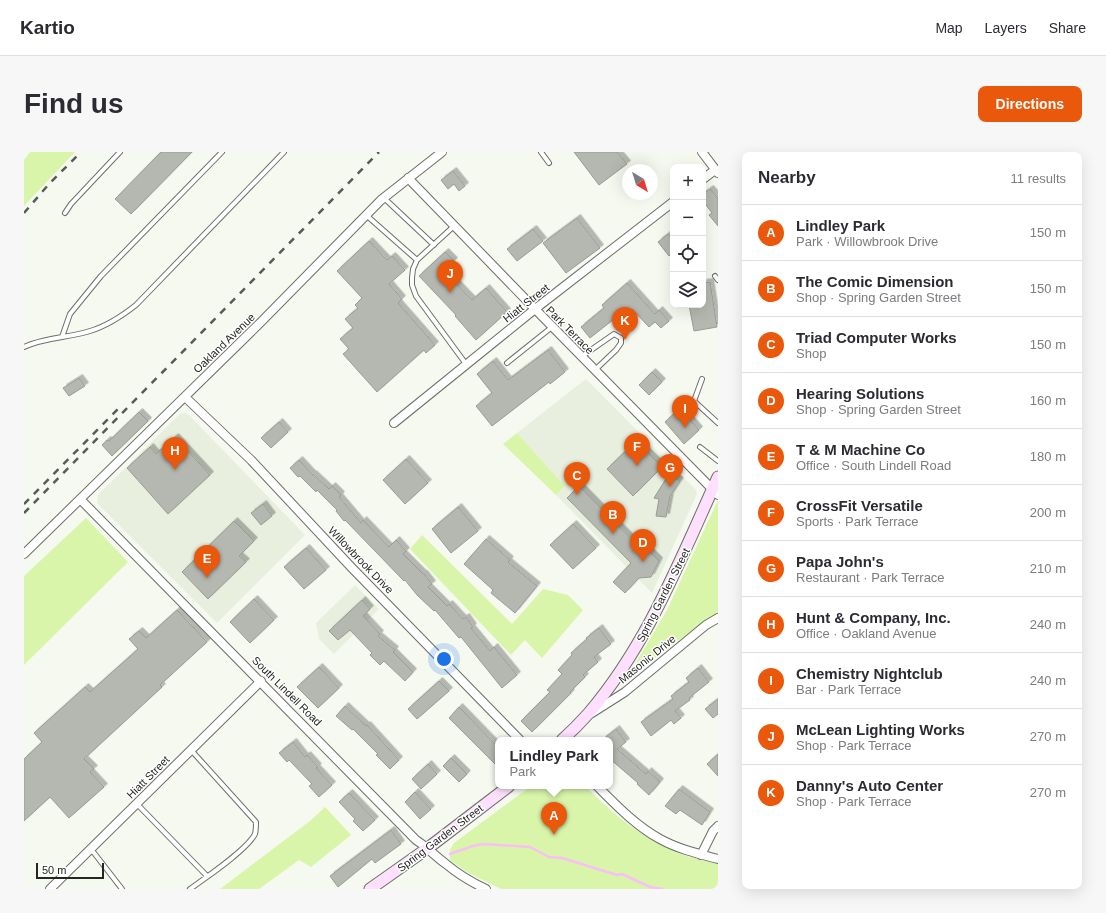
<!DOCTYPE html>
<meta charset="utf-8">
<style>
body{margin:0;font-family:Arial,sans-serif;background:#f7f7f7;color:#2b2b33}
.controls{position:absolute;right:12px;top:12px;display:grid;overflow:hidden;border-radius:8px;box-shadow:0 4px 16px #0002}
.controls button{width:36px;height:36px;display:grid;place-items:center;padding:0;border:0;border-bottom:1px solid #e1e1e2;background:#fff;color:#2b2b33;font:20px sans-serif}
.compass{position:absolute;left:598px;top:12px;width:36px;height:36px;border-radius:50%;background:#fff;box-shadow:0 4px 16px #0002;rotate:142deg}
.scale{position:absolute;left:12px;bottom:10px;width:68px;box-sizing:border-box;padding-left:4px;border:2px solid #242622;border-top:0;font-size:11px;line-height:14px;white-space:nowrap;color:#242622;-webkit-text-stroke:3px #fff;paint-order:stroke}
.you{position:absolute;left:420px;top:507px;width:14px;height:14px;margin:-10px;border:3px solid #fff;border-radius:50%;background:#1a73e8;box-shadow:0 0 0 6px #1a73e833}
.badge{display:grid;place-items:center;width:26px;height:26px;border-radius:50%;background:#ea580c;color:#fff;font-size:13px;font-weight:700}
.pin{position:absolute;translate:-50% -33px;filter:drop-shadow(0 1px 2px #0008)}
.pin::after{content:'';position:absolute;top:21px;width:14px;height:12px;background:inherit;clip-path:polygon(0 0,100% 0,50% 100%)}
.popup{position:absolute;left:471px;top:585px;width:118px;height:52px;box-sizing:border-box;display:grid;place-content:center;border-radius:8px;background:#fff;filter:drop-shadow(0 1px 3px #0005);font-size:13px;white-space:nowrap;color:#7c7c81}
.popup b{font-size:15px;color:#2b2b33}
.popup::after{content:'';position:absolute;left:50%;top:100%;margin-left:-8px;border:8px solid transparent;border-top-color:#fff}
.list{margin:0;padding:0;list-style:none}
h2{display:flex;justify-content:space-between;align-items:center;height:52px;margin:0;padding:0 16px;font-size:17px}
h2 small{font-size:13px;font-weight:400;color:#7c7c81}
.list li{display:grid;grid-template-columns:26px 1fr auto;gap:12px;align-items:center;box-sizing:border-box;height:56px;padding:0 16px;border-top:1px solid #e1e1e2}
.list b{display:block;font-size:15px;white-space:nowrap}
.list p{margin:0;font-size:13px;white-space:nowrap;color:#7c7c81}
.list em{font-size:13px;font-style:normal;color:#7c7c81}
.icon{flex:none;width:22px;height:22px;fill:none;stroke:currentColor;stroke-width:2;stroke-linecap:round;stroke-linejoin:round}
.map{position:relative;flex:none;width:694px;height:737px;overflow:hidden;border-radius:8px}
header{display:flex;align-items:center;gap:24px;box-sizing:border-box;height:56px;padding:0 20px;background:#fff;border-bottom:1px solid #e1e1e2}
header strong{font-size:19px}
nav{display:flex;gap:22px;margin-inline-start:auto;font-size:14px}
.intro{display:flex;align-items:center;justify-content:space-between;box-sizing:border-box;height:96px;padding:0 24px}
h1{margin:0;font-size:28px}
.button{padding:10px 18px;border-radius:8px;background:#ea580c;color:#fff;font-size:14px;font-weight:700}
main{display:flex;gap:24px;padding:0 24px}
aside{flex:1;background:#fff;border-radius:8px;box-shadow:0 4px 16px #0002}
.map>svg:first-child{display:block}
.built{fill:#e8efdf}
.green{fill:#d9f5aa}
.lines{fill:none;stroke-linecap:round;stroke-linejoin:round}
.stream{stroke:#f9bff6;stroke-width:2.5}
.building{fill:#b5b8b0;stroke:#989c94;filter:url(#shadow)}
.lane-casing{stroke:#6c6f68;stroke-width:6}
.street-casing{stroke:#6c6f68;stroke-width:10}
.secondary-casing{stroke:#6c6f68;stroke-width:13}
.lane{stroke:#fff;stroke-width:4}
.street{stroke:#fff;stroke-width:8}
.secondary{stroke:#fee0fe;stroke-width:11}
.rail{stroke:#595c56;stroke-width:2.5;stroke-dasharray:7 7;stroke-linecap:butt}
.labels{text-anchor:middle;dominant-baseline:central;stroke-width:3;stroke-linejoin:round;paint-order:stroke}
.street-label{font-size:11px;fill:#242622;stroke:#fff}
</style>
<header>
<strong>Kartio</strong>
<nav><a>Map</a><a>Layers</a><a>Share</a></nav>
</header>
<div class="intro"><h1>Find us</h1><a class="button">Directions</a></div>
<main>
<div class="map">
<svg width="694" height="737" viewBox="0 0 694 737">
<defs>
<filter id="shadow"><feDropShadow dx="3.5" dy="-3.5" stdDeviation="0" flood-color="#0004"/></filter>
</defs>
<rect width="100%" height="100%" fill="#f5f9f0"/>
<path class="built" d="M562,227L672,338L673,342L628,441L532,343L541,334L493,281Z
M163,261L281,383L193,471L73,351L74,343L156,262Z
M331,433L355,457L310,502L295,487L292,471Z"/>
<path class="green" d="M6,0H51L0,54V8Z
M493,281L541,334L532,343L479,292Z
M694,348V461L679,470L611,521L607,519L643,458Z
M62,366L104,410L0,513V424Z
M398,383L488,472L519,437L544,443L559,458L518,506L501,488L487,503L386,397Z
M507,634H561C583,656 606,676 633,691C652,702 673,707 694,712V737H477L443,720L426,708V698L430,691Z
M301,655L327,683L287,715L275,708L235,737H196L286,669Z"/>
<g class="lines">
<path class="stream" d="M426,702L449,694L459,692L506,695L525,705L538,706L593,723L598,722L626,735L638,737"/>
</g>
<path class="building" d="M137,0H168L107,62L91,47Z
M550,0H593L603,12L575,33Z
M429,19L441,34L435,39L430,32L424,37L417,28Z
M686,37L694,46V74L685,63L688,61L679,49V42Z
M553,66L576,96L542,121L519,91Z
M509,77L519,89L493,109L483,97Z
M644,82L649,89V100L645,104L634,90Z
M345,89L363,108L368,104L381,118L365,132L378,147L374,151L411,193L402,201L400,198L353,240L319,202L325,197L316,187L329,176L321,167L334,156L331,153L338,146L313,119Z
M421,100L430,109L420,119L448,148L462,136L483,160L452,188L431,164L432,163L395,124Z
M686,130L693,175L670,179L665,153H679V131Z
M603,131L631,162L635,158L645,169L637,176L631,170L625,175L608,157L593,170L590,167L566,186L557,175L580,156L578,153Z
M524,198L541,220L526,232L525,230L468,274L452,254L468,241L453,222L469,209L484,228Z
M628,220L638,230L625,243L615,233Z
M55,226L61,234L45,244L39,236Z
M656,256L675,278L660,292L641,270Z
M115,260L124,269L88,304L78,293L83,288L85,289Z
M255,270L264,280L247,296L237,286Z
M151,285L186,323L144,362L103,316L126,295L132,302Z
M612,289L638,315L609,344L583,317Z
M382,307L404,331L381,352L359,328Z
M275,308L289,323V322L305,337L308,334L317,343L315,345L337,371L339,368L365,395L372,388L382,399L379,402L399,422H400L408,432L404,435L423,454L425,452L439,467L442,465L449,475L447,476L466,499L470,495L493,523L478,536L437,485L435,486L411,458L410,459L393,443L381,428L380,429L321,368L320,369L312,359L313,358L293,338L292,340L276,324L274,325L266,316Z
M645,322L656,329L646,344L642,365L632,364L635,347L630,346Z
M555,334L621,401L624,398L635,409L627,425L615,426L601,441L589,430L607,411L543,346Z
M239,352L248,364L237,373L227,361Z
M434,355L454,379L427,401L408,377Z
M210,369L230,389L215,404L222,410L184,447L158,420Z
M549,372L572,396L549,417L526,393Z
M462,387L486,408L484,410L513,434L491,461L467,441L469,438L440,412Z
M282,396L302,418L280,437L260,415Z
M230,447L250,468L226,491L206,470Z
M338,448L346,457L339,464L356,482L354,484L371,498L369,500L389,520L381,529L360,509L356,513L346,503L348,501L326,478L314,488L305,479Z
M153,458L183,490L136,533L138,535L60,607L70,617L66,620L80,635L45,666L26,645L0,669V607L18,590L10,581L61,535L66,540L114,497L105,487L115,479L122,486Z
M575,476L587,492L570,505L574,510L559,523L561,525L546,540L547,541L508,580L497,569L526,540L523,538L538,522L534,518L548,503L547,501L563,487L562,486Z
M295,515L315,536L294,556L273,535Z
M674,516L685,530L665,546L666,548L651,559L657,566L650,572L647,568L627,584L617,570L649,547L647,544L665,530L662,526Z
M415,529L425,539L393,567L384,557Z
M694,547V562L689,566L681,557Z
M321,554L342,574L343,573L375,608L366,617L352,603L354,602L329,577L328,578L312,564Z
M435,555L474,595V615L425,566Z
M592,577L602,590L593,597L622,622L624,619L636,630L625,643L613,632L614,631L586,607V588H578Z
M269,590L281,605L283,603L294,615L292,616L308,633L295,645L285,634L288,632L265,608L263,610L255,601Z
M694,602V624L683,612Z
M427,606L443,622L435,630L419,614Z
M404,612L413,622L397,637L388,627Z
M655,637L686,660L678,673L656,658L652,662L641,654Z
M391,640L407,657L396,667L381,650Z
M325,641L351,668L339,679L329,669L331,667L315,650Z
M367,678L377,692L351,711L348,707L314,735L306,724Z"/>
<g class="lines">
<defs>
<path id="lane" d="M517,0L525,11
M360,46L410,93
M41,61L47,52L96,0
M342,63L393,108
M430,74L393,108L389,117L388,126V133L392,144L442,212
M691,124L694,128
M38,185L46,162L77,124L198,0
M0,195C21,185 44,186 66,179C83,174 98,164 112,153L260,0
M557,205L590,182L597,186V191L592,198L571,218
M483,211L528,175
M678,227L670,249L694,271
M676,295L694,309
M113,652L183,724
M67,697L98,737
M166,737C181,726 223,698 231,682C232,678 232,674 232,670L167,598"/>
<path id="street" d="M678,0L694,21
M384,26L511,157L694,343
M679,27L691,18
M161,245L227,308L328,416L496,588
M370,271L511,157L649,50
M56,347L392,688C403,695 411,704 422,712C434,722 447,730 462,737
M0,402L236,171L357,48L418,0
M568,561L601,540L682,473L694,466
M573,634C592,653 612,674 636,687C654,697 675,702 694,707
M677,703L689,679L694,674
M26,737L237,529"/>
<path id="secondary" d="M538,588C547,580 556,571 564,562C624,492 656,408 694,325
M346,737L404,696L485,634"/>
</defs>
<use href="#lane" class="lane-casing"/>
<use href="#street" class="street-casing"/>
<use href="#secondary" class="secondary-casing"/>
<use href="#lane" class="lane"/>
<use href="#street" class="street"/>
<use href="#secondary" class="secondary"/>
<path class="rail" d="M0,61L25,32L57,0
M0,352L94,257
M0,361L355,0"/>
</g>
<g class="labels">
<g class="street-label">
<text transform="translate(502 151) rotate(-38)">Hiatt Street</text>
<text transform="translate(546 178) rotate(45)">Park Terrace</text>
<text transform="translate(200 191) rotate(-44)">Oakland Avenue</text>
<text transform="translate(337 408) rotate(46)">Willowbrook Drive</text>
<text transform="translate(639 443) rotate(-63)">Spring Garden Street</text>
<text transform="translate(623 507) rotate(-39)">Masonic Drive</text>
<text transform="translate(263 539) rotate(45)">South Lindell Road</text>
<text transform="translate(124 625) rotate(-45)">Hiatt Street</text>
<text transform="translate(416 686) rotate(-37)">Spring Garden Street</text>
</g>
</g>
</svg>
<div class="controls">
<button>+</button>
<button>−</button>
<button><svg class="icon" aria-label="locate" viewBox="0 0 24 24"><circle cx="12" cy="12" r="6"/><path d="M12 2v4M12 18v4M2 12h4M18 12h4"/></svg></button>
<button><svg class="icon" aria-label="layers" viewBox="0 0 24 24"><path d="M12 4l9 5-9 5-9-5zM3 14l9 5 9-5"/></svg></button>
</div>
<svg class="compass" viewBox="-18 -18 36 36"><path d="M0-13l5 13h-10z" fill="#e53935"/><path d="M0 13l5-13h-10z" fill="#7c7c81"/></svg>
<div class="scale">50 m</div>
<div class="you"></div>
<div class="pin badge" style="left:530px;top:683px">A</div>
<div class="popup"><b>Lindley Park</b>Park</div>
<div class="pin badge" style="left:589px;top:382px">B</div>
<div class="pin badge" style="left:553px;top:343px">C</div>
<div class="pin badge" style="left:619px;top:410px">D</div>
<div class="pin badge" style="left:183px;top:426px">E</div>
<div class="pin badge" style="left:613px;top:314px">F</div>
<div class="pin badge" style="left:646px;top:335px">G</div>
<div class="pin badge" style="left:151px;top:318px">H</div>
<div class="pin badge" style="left:661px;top:276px">I</div>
<div class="pin badge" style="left:426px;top:141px">J</div>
<div class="pin badge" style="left:601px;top:188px">K</div>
</div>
<aside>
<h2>Nearby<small>11 results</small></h2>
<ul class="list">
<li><span class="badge">A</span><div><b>Lindley Park</b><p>Park · Willowbrook Drive</p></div><em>150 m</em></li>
<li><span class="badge">B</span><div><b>The Comic Dimension</b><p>Shop · Spring Garden Street</p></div><em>150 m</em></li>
<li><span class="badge">C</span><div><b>Triad Computer Works</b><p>Shop</p></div><em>150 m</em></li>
<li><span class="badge">D</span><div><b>Hearing Solutions</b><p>Shop · Spring Garden Street</p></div><em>160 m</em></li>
<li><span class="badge">E</span><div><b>T &amp; M Machine Co</b><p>Office · South Lindell Road</p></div><em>180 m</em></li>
<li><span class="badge">F</span><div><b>CrossFit Versatile</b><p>Sports · Park Terrace</p></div><em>200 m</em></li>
<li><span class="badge">G</span><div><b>Papa John's</b><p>Restaurant · Park Terrace</p></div><em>210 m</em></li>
<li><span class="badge">H</span><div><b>Hunt &amp; Company, Inc.</b><p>Office · Oakland Avenue</p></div><em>240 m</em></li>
<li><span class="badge">I</span><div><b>Chemistry Nightclub</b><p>Bar · Park Terrace</p></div><em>240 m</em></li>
<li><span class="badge">J</span><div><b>McLean Lighting Works</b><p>Shop · Park Terrace</p></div><em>270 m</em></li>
<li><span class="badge">K</span><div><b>Danny's Auto Center</b><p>Shop · Park Terrace</p></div><em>270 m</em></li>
</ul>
</aside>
</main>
